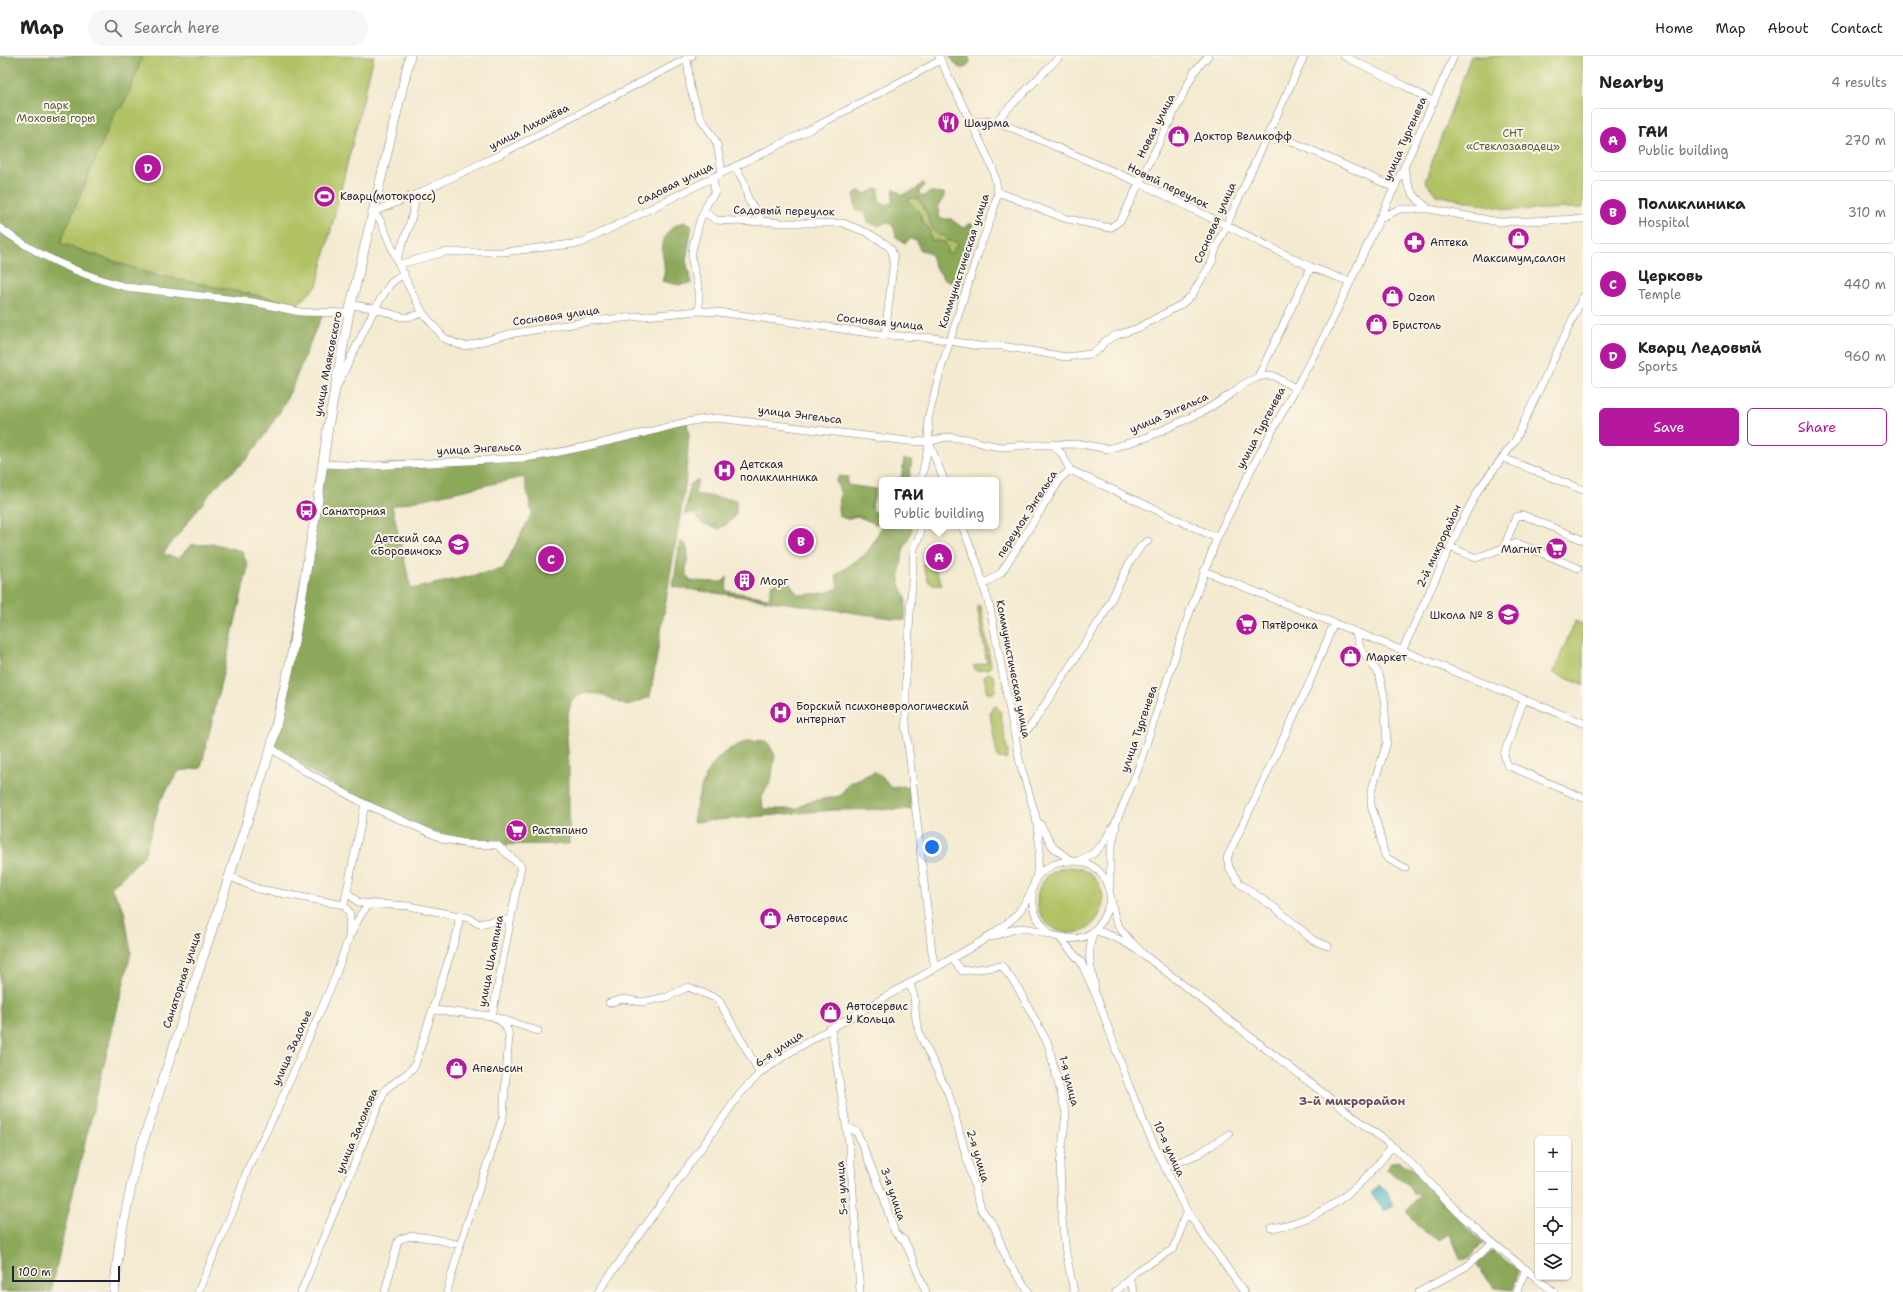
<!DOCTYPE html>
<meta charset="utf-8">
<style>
body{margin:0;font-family:"Shantell Sans",sans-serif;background:#f6f6f6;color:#222}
.controls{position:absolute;right:12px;bottom:12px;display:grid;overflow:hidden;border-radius:6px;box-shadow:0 1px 3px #0004}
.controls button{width:36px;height:36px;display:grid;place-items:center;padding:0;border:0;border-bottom:1px solid #e0e0e0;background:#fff;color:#222;font:20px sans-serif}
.scale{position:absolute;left:12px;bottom:10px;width:108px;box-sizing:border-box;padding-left:4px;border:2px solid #22223b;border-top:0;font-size:11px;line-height:14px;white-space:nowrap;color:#22223b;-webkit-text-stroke:3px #fcf5e5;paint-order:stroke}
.you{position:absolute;left:932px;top:791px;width:14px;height:14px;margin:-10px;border:3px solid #fff;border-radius:50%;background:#1a73e8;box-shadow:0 0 0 6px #1a73e833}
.badge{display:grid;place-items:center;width:26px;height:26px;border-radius:50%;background:#b5179e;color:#fff;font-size:13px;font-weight:700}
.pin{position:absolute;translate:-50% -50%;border:2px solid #fff;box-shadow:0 1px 4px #0006}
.popup{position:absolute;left:879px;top:421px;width:120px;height:52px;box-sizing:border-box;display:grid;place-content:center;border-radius:6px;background:#fff;filter:drop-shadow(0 1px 3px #0005);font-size:13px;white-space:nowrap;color:#767676}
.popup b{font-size:15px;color:#222}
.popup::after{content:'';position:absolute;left:50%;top:100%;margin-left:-8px;border:8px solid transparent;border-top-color:#fff}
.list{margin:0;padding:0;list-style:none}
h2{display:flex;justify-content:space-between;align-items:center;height:52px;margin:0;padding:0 16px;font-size:17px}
h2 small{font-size:13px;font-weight:400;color:#767676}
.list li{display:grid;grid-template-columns:26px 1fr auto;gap:12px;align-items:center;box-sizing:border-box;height:64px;margin:0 8px 8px;padding:0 8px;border:1px solid #e0e0e0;border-radius:6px}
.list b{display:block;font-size:15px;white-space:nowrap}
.list p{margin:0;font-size:13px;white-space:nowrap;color:#767676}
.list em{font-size:13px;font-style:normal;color:#767676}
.actions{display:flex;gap:8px;padding:12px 16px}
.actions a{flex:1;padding:9px 0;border:1px solid #b5179e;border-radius:6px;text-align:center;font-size:14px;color:#b5179e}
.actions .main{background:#b5179e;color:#fff}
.icon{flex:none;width:22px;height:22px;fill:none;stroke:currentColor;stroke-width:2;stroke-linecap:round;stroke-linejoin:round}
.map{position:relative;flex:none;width:1583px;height:1236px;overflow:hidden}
header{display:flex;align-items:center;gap:24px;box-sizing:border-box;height:56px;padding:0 20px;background:#fff;border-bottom:1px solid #e0e0e0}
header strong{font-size:19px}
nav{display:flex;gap:22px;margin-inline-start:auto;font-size:14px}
.search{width:280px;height:36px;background:#f6f6f6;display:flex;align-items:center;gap:10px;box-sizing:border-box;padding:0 14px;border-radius:22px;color:#767676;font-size:15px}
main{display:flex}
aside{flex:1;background:#fff}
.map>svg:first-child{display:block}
.green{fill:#b1c265;stroke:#6a7250}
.forest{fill:#8ca85a;stroke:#57654a;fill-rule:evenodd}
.water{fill:#47b5c2;stroke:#346c7e}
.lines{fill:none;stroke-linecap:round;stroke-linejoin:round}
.minor-casing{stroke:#8b8686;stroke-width:8}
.major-casing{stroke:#8b8686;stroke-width:10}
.minor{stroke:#fff;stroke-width:7}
.major{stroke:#fff;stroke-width:9}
.labels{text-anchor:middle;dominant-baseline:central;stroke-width:4;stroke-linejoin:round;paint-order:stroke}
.park-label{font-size:11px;fill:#545a4a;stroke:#fcf5e5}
.poi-label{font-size:11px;fill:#22223b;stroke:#fcf5e5;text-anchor:start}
.street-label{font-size:11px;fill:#22223b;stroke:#fcf5e5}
.neighbourhood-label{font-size:12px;font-weight:bold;fill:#634e66;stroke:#fcf5e5}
</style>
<header>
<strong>Map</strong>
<div class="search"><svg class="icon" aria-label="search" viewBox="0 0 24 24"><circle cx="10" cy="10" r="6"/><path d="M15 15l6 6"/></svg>Search here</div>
<nav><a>Home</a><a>Map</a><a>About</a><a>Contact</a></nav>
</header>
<main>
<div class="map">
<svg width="1583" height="1236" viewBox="0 0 1583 1236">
<rect width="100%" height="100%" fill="#fcf5e5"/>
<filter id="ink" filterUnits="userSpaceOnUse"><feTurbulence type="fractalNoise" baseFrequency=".025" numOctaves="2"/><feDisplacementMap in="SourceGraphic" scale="8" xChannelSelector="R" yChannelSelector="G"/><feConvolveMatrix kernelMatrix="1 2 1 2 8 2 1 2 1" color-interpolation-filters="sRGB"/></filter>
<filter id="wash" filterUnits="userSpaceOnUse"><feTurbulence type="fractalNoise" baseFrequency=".012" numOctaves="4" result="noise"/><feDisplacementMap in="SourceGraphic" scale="16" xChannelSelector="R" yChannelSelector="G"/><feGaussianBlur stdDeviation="0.9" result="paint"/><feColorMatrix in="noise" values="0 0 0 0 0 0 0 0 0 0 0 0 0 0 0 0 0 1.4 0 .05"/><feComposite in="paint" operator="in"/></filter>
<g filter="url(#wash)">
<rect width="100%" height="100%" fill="#f4ead1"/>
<path class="green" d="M0,0H374L317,230L298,248L148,217L60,187Z
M1471,0H1583V152L1511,154L1436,139L1425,125Z
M911,142H918L927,157L928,164L958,188L949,199L931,184L929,173L922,165L919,158L908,144Z
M932,504L942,529H934L929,526L922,508Z
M977,549L981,551L991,610L988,613L976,615L973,610L987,607Z
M1575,565L1583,568V629L1553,617Z
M989,617L994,620L996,634L992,638L987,636L984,620Z
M996,650L1000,655L1008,697L1007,702L1005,703L998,702L997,698L990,658L992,651Z
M1037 844a33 33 0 1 1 66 0a33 33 0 1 1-66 0Z"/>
<path class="forest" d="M0,0H143L123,51L117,52L60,187L148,217L298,248L300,256L324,257L314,277L291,334L281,354L260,386L246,404L215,431L163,498L178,502L191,489L215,488L242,495L248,511L201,712L179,715L160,745L144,800L111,832L124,854L131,897L70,1149L51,1236H0Z
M949,0H969L970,7L966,12H959Z
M923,126L924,130L919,136L920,139L924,140L930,136L944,137V141L938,150L940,163H951L963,172L970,168H973L959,223L949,226L943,223C941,217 939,216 936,212C929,202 936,196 920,194L916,184L910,183L905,187L896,181C895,174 894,169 887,166L878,170L868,166C867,157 865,156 856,155L854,139L859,135L866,138L875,133H879V144C884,147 886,150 892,147L894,132L902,139L915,134ZM910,142H918C921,146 924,151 926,156C931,166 930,174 940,180L944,179L948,185L955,186L958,188L949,199L947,197L948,193L945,186L931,184L929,173L922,165L920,158L908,144Z
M685,166L692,169L686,205L692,227L678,229L662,225C670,208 654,193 669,175C673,170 679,167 685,166Z
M687,365L689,379L685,430L650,641L627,650L601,638L582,637L571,646L566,668L569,709V788L480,789L456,785L365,748L271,692L323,408L340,410L524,402ZM524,421L532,457L503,513L411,533L392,450Z
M904,403L912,404L909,424H901Z
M839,420L848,421L847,429L876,433L872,450L873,456L882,454V465L876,468L857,460L846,463L839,460L838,452L841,438L836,425Z
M698,423L695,438L736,444C738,461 734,464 719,473L702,467L694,457L685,458L690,429Z
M882,470H911L912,474L903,495L899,526L906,541L905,564L673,531L680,486L685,487C693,504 680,509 690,525L722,526L727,521L726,535L769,542L772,529L783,524L790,527L798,539L825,537L838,532L836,519L864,499L871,491Z
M749,684L767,685L775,699L771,725L762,741L763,753H796L807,746L840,740L849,727L874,716L882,720L892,732L902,730L909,732L911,753L834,754L693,766C698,741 703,713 724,697C731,691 742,688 749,684Z
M1398,1105L1414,1113L1462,1166L1483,1187L1470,1202L1461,1204L1450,1178L1439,1184L1422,1174L1406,1155L1420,1139L1414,1138C1406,1122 1398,1124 1386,1113L1391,1107Z
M1493,1194L1519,1214L1513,1234L1495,1232L1477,1209Z"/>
<path class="water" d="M1379,1129L1387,1136L1394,1150L1384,1155L1371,1137Z"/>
</g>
<g filter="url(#ink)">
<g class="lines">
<defs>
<path id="minor" d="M1344,0L1405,30L1434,46
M939,1L981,87L993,113L998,136L993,156L977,200L940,316L928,363L929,386L944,424
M687,2L690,31L700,61L713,80L717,88L722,116
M996,65L1060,0
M972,66L996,65L1140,127L1311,211L1350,226
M1269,75L1395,132
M735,110L744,126L748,143L762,165
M1404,111C1407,133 1412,140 1429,153
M998,136L1064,162L1110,172L1121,164L1194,16L1208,0
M704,156L716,164L753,166L762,165L781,167H843L868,177L884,187L891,193L894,202L885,279
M1380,162L1400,153H1429L1499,166L1583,163
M0,172C38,200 80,219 126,231L253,246L300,256L349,257
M397,202C404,183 415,160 415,139
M400,208L445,196H503L581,187L817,70L941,4
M351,249C359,250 368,251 376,253C398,258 398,266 423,257L444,282L457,288L466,290L509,278L591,265L699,255L718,256L885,279L934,282L978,290H1002L1066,301L1091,298L1100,292L1105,285L1117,279L1138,272L1182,248L1192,239L1212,206L1216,192L1304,0
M699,255V234L692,205V194L700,164L708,146L715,136L713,121
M423,257L408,229L380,164L373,156L415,139L497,100L692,0
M1258,321L1311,211
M338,328L375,252L390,228L404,217
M1053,389L1062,398L1070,414L1217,482
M1503,402L1583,434
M323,408L371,410L524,402C563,397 601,387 639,378C666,372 690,363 717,362L908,385L929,386L946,381L968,383L984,388L1002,391L1028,389L1081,388L1108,393L1148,381L1204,355L1231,338L1242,329L1258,321L1267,319L1274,320L1295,332
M921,424L929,387
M920,470V479L914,492L906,622V669L932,896L935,912
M962,470L977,507L990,552L1020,707L1036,761L1040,793L1036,822
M1450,491L1476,502L1517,487L1578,512
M1504,491L1516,461L1523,459L1583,484
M1204,515C1330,566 1457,616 1583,667
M984,528L1001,517L1061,422L1070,414
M1356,577L1360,592L1379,618L1384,639L1387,687L1371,736V749L1378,771L1384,797L1387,802L1405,812
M1403,593L1466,457L1479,433L1515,385L1583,241
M1524,643L1504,698L1507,709L1583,742
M1015,678L1025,676L1033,667L1104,558L1130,506L1141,490L1148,485
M271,692L303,714L365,748L444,783L468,788L497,789L521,810L492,960C501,965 507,969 509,979L503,1061L460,1189L447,1236
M1040,768L1053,791L1071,805
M1078,805L1094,797L1102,789L1116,766L1137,716L1188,561L1217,482L1253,410L1328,273L1404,111L1454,0
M229,820L258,833L344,849
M1110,831V799L1116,770
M1032,834C1032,855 1035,862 1049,877
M347,836L358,846L363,847L409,850L469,862L479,868L498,864H511
M1096,875C1114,879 1128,888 1143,898L1392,1090C1418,1112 1439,1138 1464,1162C1493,1188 1524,1212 1554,1236
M1093,877C1087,898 1090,910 1095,931
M351,878L361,858L369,848
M992,881C1001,878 1011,873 1021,872C1035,872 1047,879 1060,881C1090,888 1102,871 1110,845
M1059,881L1081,906L1099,946L1129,1030L1148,1076L1179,1140L1188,1157L1244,1236
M1328,890L1314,885L1278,854L1240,828L1230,814L1227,802L1308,630L1334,567
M952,902L962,915L1002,910L1018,932L1048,988L1066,1057L1060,1108L1062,1162L1066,1197L1074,1236
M910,927L914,941L916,964L920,979L949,1039L981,1153L994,1170L1008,1206L1029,1236
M609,947L623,943L642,946L667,941L688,931L718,943L760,1017
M434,954L492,960L538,975
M831,972L850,1094L860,1236
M847,1071L857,1076L883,1140L895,1177L904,1184L908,1192L926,1236
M1165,1112L1198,1098L1229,1078
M1271,1172C1323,1164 1362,1132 1392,1090
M1129,1223L1134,1236
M198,1236L234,1152L248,1112L276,1056L334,924L349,881L350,858L344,849L365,748
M301,1236L385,1034C394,1025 408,1020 415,1009L458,874L459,861
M385,1236L398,1185C409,1174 445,1186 460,1189
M598,1236L740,1038L760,1017L787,998L982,885C994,876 1009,868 1018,857C1023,850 1029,841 1032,834C1034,830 1034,825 1036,822C1051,801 1090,798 1104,822C1112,835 1111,851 1116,865C1121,877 1134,888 1143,898
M1116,1236L1135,1216L1172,1194L1179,1181L1182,1166L1188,1157
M1419,1236L1467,1210L1492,1187
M1517,1236L1526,1213"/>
<path id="major" d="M114,1236L120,1184L136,1107L271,692L291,603L317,450L328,371L349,257L410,0"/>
</defs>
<use href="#minor" class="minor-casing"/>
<use href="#major" class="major-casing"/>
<use href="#minor" class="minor"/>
<use href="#major" class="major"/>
</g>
</g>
<defs>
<symbol id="restaurant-disc" viewBox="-11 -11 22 22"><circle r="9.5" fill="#b5179e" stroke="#fcf5e5"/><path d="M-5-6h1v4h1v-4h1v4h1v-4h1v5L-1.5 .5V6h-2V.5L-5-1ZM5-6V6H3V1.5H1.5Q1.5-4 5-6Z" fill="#fff"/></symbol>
<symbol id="shop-disc" viewBox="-11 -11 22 22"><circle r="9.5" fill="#b5179e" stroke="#fcf5e5"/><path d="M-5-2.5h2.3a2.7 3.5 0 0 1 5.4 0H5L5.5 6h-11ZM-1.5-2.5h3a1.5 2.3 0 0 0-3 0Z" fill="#fff"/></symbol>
<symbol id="stadium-disc" viewBox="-11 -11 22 22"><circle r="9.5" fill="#b5179e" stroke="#fcf5e5"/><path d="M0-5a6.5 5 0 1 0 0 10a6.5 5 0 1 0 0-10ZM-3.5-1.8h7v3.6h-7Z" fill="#fff"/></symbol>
<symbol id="pharmacy-disc" viewBox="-11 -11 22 22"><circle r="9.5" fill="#b5179e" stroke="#fcf5e5"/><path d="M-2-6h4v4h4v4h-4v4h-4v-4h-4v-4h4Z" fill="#fff"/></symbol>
<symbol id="hospital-disc" viewBox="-11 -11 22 22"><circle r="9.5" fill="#b5179e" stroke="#fcf5e5"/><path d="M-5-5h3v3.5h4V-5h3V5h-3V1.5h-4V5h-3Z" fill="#fff"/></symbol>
<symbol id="bus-disc" viewBox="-11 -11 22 22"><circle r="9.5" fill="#b5179e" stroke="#fcf5e5"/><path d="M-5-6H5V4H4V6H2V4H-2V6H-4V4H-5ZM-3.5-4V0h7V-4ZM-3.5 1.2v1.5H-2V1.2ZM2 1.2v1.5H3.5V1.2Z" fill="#fff"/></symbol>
<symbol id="school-disc" viewBox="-11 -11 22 22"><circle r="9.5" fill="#b5179e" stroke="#fcf5e5"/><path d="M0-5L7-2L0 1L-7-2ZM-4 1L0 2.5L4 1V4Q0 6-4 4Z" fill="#fff"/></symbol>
<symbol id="supermarket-disc" viewBox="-11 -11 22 22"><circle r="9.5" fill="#b5179e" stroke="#fcf5e5"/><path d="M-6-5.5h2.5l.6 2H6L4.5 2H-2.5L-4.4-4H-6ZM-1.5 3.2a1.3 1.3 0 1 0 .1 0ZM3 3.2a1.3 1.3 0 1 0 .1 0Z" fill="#fff"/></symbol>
<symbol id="building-disc" viewBox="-11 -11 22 22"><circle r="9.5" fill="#b5179e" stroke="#fcf5e5"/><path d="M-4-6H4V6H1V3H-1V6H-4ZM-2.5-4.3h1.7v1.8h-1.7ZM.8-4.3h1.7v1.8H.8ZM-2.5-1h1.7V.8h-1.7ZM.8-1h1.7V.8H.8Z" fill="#fff"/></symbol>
</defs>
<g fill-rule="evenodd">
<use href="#restaurant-disc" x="936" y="54" width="25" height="25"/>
<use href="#shop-disc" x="1166" y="68" width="25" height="25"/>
<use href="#stadium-disc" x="312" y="128" width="25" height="25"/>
<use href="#shop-disc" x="1506" y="170" width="25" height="25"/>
<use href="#pharmacy-disc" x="1402" y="174" width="25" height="25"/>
<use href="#shop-disc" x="1380" y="228" width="25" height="25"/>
<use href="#shop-disc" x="1364" y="256" width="25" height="25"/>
<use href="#hospital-disc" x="712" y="402" width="25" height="25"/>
<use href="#bus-disc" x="294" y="442" width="25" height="25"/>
<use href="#school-disc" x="446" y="476" width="25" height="25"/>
<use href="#supermarket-disc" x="1544" y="480" width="25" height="25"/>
<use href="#building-disc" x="732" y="512" width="25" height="25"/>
<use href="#school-disc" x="1496" y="546" width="25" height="25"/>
<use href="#supermarket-disc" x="1234" y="556" width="25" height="25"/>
<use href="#shop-disc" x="1338" y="588" width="25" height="25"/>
<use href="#hospital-disc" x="768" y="644" width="25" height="25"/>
<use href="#supermarket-disc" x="504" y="762" width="25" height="25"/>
<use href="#shop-disc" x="758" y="850" width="25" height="25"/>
<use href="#shop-disc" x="818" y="944" width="25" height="25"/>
<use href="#shop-disc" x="444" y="1000" width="25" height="25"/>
</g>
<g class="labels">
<g class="park-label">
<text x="56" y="49">парк<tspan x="56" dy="13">Моховые горы</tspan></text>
<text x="1513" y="77">СНТ<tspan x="1513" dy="13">«Стеклозаводец»</tspan></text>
</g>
<g class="poi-label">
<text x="964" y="67">Шаурма</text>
<text x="1194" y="80">Доктор Великофф</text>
<text x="340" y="140">Кварц(мотокросс)</text>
<text x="1430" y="186">Аптека</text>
<text x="1519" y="202" text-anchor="middle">Максимум,салон</text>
<text x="1408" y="241">Ozon</text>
<text x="1392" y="269">Бристоль</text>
<text x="740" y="408">Детская<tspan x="740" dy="13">поликлинника</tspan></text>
<text x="322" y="455">Санаторная</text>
<text x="442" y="482" text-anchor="end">Детский сад<tspan x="442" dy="13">«Боровичок»</tspan></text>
<text x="1542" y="493" text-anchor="end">Магнит</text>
<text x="760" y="525">Морг</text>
<text x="1494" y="559" text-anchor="end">Школа № 8</text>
<text x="1262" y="569">Пятёрочка</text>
<text x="1366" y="601">Маркет</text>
<text x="796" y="650">Борский психоневрологический<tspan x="796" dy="13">интернат</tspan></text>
<text x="532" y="774">Растяпино</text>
<text x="786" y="862">Автосервис</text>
<text x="846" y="950">Автосервис<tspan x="846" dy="13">У Кольца</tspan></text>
<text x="472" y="1012">Апельсин</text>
</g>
<g class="street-label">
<text transform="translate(1156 70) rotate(-63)">Новая улица</text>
<text transform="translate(529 71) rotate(-27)">улица Лихачёва</text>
<text transform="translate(1405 83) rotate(-66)">улица Тургенева</text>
<text transform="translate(675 128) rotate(-26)">Садовая улица</text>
<text transform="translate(1168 130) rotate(26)">Новый переулок</text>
<text transform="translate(784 155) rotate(1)">Садовый переулок</text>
<text transform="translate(1215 167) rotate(-66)">Сосновая улица</text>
<text transform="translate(964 205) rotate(-72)">Коммунистическая улица</text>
<text transform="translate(556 260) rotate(-8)">Сосновая улица</text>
<text transform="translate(880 266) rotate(6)">Сосновая улица</text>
<text transform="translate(328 308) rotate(-79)">улица Маяковского</text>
<text transform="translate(1169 357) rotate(-24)">улица Энгельса</text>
<text transform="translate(800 359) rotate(7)">улица Энгельса</text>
<text transform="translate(1261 372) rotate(-62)">улица Тургенева</text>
<text transform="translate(479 393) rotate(-3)">улица Энгельса</text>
<text transform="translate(1027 458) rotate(-57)">переулок Энгельса</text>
<text transform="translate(1439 490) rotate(-65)">2-й микрорайон</text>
<text transform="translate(1013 613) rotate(79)">Коммунистическая улица</text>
<text transform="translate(1139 673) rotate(-71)">улица Тургенева</text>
<text transform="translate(491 905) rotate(-79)">улица Шаляпина</text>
<text transform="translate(182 924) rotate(-72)">Санаторная улица</text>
<text transform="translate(292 992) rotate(-66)">улица Задолье</text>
<text transform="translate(779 993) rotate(-34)">6-я улица</text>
<text transform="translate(1069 1025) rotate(76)">1-я улица</text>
<text transform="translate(357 1075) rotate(-67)">улица Заломова</text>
<text transform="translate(1169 1093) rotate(65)">10-я улица</text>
<text transform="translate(978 1100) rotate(73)">2-я улица</text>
<text transform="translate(842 1132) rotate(-94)">5-я улица</text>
<text transform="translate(893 1138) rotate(71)">3-я улица</text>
</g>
<g class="neighbourhood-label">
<text x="1352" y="1045">3-й микрорайон</text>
</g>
</g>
</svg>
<div class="controls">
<button>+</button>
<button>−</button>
<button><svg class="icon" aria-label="locate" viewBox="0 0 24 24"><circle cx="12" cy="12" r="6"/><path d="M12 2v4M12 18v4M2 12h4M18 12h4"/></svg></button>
<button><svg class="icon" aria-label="layers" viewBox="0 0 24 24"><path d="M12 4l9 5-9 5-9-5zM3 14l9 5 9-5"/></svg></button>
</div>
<div class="scale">100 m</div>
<div class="you"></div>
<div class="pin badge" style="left:939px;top:501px">A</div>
<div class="popup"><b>ГАИ</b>Public building</div>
<div class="pin badge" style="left:801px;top:485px">B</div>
<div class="pin badge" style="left:551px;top:503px">C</div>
<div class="pin badge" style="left:148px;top:112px">D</div>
</div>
<aside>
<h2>Nearby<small>4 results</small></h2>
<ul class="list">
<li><span class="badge">A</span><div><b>ГАИ</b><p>Public building</p></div><em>270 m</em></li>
<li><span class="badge">B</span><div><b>Поликлиника</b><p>Hospital</p></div><em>310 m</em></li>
<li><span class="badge">C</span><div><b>Церковь</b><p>Temple</p></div><em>440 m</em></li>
<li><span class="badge">D</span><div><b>Кварц Ледовый</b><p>Sports</p></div><em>960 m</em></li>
</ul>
<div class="actions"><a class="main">Save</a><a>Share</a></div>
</aside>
</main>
